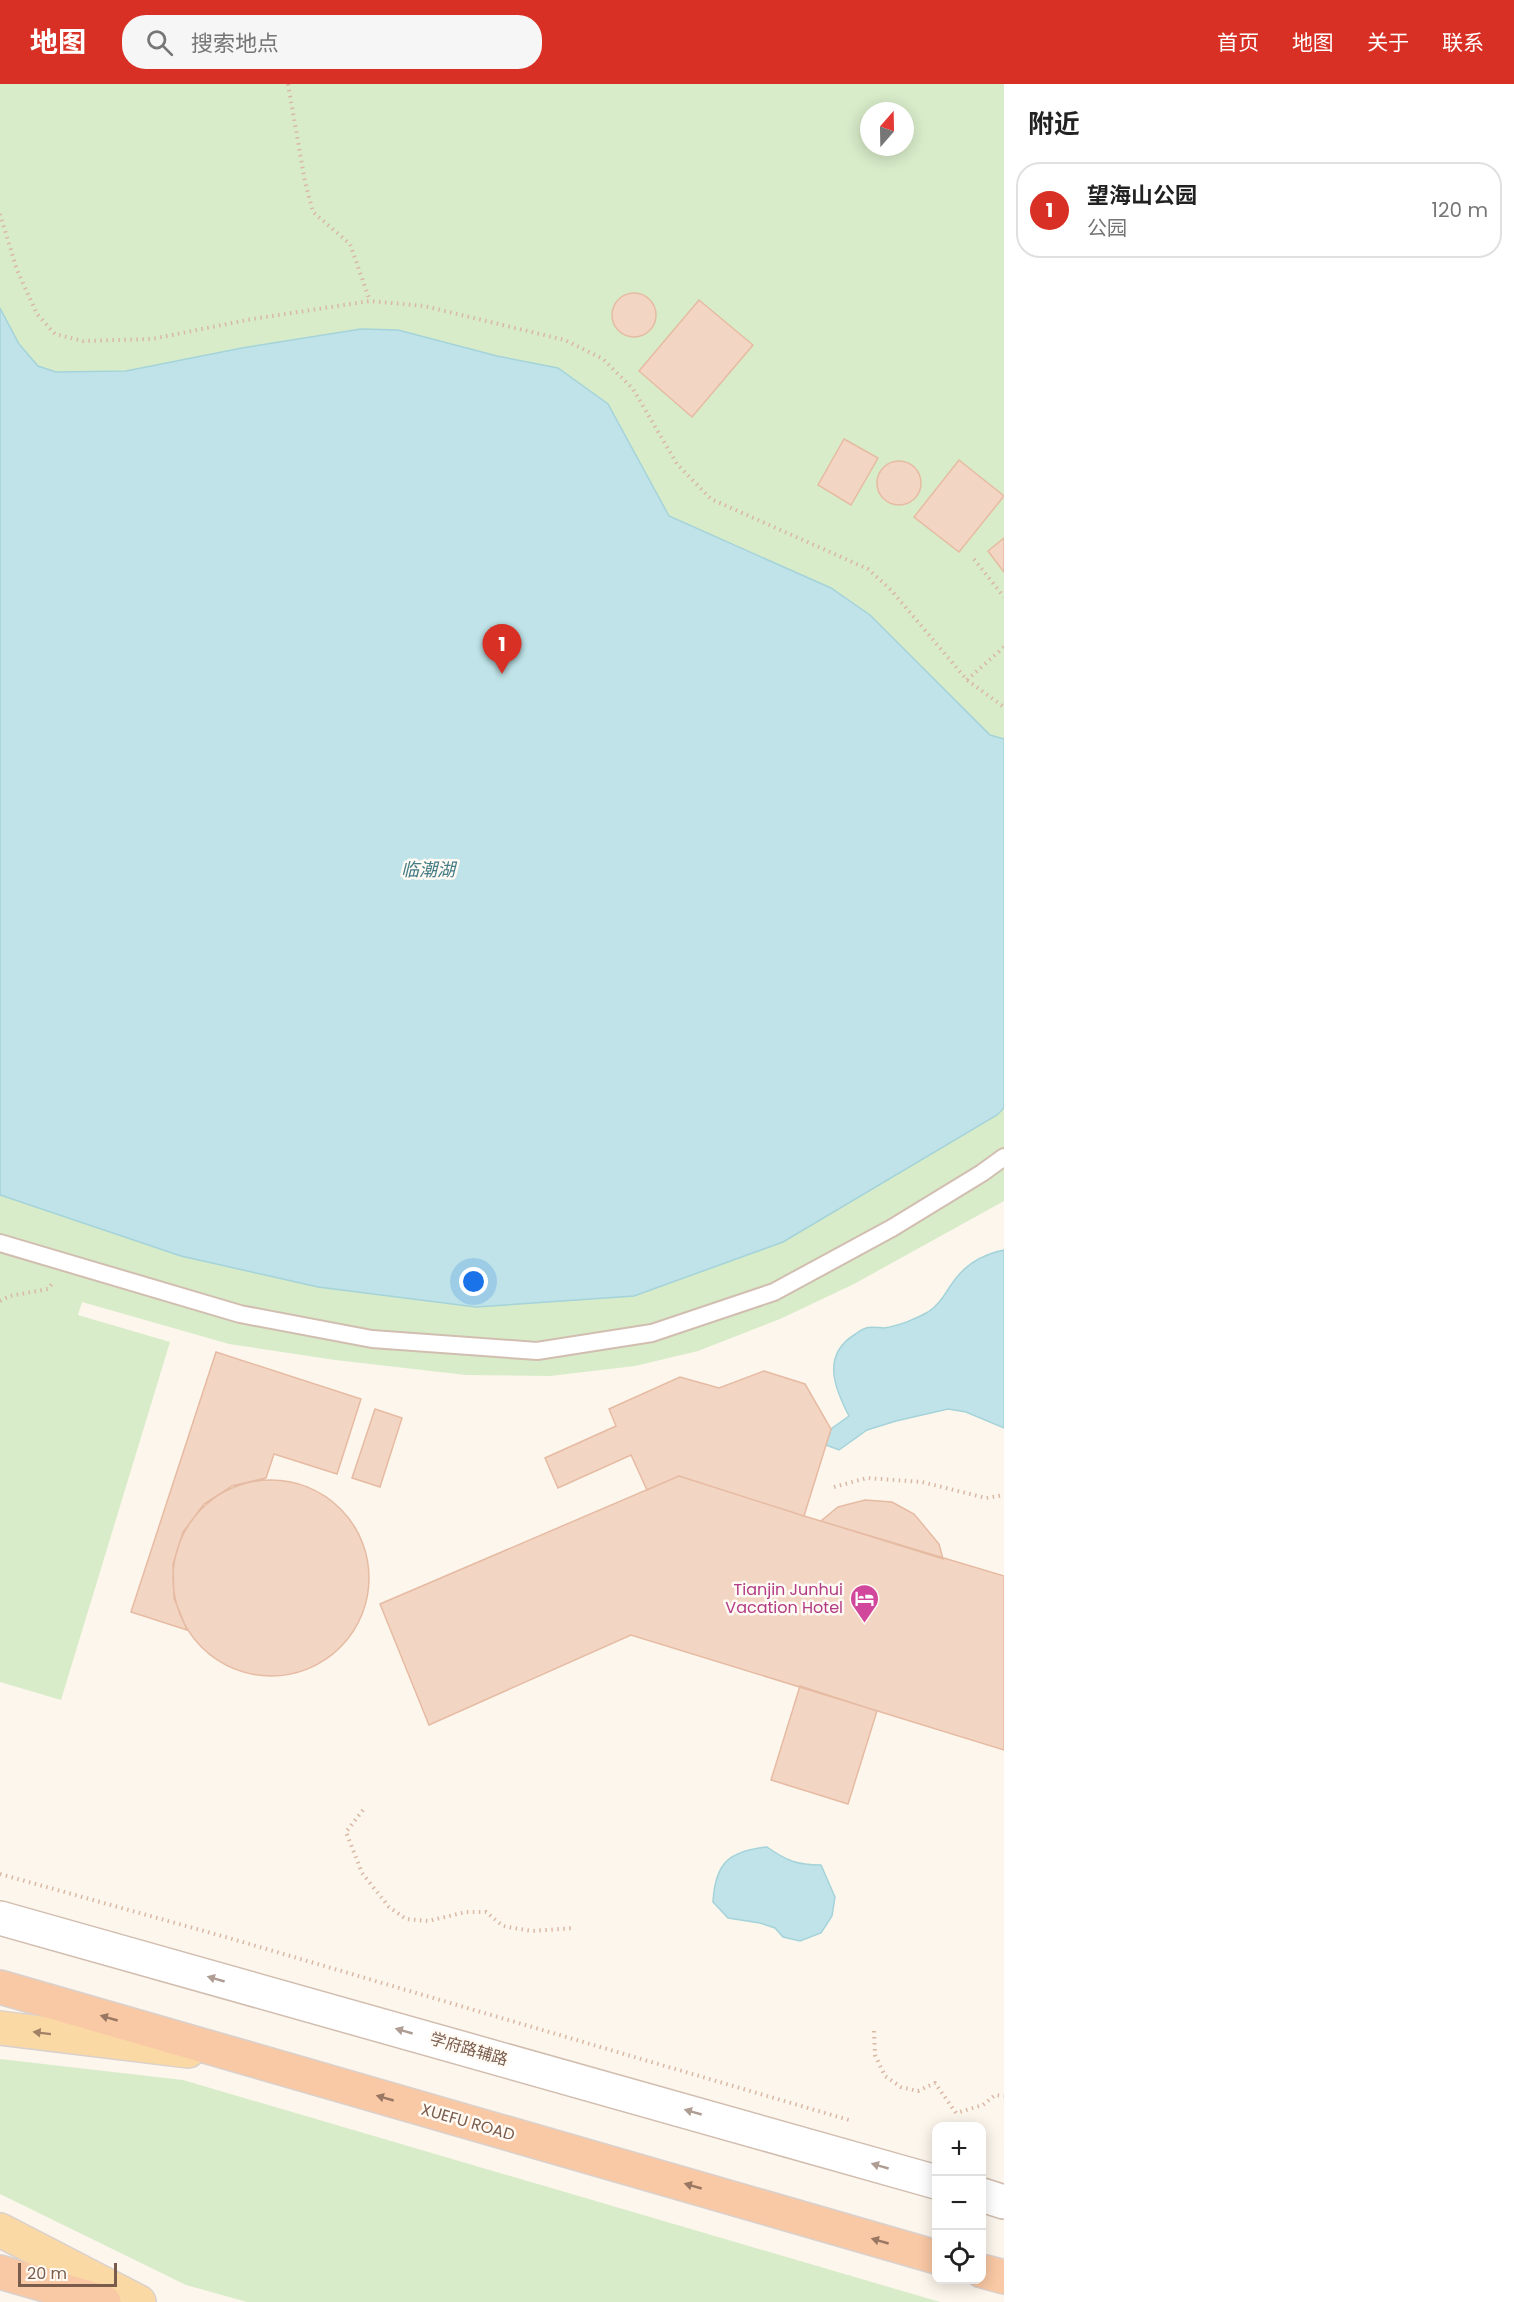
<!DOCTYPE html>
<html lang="zh">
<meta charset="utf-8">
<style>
body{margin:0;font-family:Poppins,"Noto Sans SC",sans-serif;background:#f6f6f6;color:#222}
.controls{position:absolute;right:18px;bottom:18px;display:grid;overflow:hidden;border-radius:12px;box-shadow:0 3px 15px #0003}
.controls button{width:54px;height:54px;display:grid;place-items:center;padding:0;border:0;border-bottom:2px solid #e0e0e0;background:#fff;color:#222;font:30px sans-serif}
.compass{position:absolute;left:860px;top:18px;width:54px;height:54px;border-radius:50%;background:#fff;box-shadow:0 3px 15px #0003;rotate:20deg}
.scale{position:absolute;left:18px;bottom:15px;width:99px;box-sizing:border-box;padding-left:6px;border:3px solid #7a5c4d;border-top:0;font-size:16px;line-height:21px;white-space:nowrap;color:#7a5c4d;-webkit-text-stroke:4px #fffaf3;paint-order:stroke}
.you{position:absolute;left:474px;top:1198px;width:21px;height:21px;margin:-15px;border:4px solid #fff;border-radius:50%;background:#1a73e8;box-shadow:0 0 0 9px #1a73e833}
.badge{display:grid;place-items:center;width:39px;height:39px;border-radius:50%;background:#d93025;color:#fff;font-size:20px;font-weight:700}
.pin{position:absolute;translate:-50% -50px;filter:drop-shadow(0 2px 3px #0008)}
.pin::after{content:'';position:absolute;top:32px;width:21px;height:18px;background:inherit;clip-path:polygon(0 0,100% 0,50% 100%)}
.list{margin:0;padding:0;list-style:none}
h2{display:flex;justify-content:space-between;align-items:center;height:78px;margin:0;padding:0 24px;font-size:26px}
h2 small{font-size:20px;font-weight:400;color:#767676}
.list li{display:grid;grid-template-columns:39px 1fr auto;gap:18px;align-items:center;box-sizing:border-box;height:96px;margin:0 12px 12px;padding:0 12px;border:2px solid #e0e0e0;border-radius:24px}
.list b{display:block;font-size:22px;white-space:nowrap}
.list p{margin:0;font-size:20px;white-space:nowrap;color:#767676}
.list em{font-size:20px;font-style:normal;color:#767676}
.icon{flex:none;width:33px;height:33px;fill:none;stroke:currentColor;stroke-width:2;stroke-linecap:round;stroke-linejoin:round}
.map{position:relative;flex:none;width:1004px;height:2218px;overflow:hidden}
header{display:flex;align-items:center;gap:36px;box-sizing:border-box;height:84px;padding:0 30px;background:#d93025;color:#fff}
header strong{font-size:28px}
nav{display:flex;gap:33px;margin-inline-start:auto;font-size:21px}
.search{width:420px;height:54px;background:#f6f6f6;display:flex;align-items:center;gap:15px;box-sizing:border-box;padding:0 21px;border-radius:24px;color:#767676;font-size:22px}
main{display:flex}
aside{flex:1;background:#fff}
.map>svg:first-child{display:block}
.green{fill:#d8ecc9;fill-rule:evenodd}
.water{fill:#bfe3e8;stroke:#a5d3da;stroke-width:1.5}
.building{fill:#f3d5c3;stroke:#e6bba3;stroke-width:1.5}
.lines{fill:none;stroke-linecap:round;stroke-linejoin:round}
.service-casing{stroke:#d1beb0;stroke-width:20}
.minor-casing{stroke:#d1beb0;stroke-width:36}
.primary-casing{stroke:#dad1cd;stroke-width:36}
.trunk-casing{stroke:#dad1cd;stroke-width:36}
.path{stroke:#d9b8a5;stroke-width:4;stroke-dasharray:1.5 4.5;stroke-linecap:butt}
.service{stroke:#fff;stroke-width:16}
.minor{stroke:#fff;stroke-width:33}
.primary{stroke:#fbd9a5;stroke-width:33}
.trunk{stroke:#f9c8a4;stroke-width:33}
.oneway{fill:#af9d94}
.oneway2{fill:#9a7763}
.oneway3{fill:#a18267}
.labels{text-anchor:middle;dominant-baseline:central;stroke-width:5;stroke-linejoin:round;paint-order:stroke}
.hotel-label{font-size:16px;fill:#b23c85;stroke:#fffaf3;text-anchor:end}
.street-label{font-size:16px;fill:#7a5c4d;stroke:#fffaf3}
.water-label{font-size:18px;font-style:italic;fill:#437c86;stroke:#fffaf3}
</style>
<header>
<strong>地图</strong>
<div class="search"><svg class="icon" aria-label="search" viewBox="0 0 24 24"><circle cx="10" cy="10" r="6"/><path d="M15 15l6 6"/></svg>搜索地点</div>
<nav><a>首页</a><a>地图</a><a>关于</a><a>联系</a></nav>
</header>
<main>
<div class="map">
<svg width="1004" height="2218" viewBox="0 0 1004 2218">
<rect width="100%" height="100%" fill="#fdf6ec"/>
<path class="green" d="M0,0H1004V1117L854,1200L780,1235L698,1267L635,1282L550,1292L466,1291L335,1276L229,1260L82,1218L78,1231L170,1258L61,1616L0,1598ZM869,27H905V63H869Z
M0,1975L183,1996L940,2218H247L186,2201L0,2110Z"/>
<path class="water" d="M0,224L19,260L38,282L56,288L126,287L242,264L361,245L398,246L497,272L558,284L608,320L669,432L831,504L870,531L990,651L1004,655V1024L997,1031L783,1158L634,1212L476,1223L318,1203L181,1172L0,1111Z
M1004,1166V1344L966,1328L948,1325L896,1337L867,1346L839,1366L826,1361L831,1345L849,1332C835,1305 821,1272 854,1251C857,1249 862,1245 866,1244C871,1242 879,1244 884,1244C898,1242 916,1235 928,1228C943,1218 946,1206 957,1193C969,1178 985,1170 1004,1166Z
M767,1763C787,1777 797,1781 821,1781L835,1813L832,1832L821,1849L800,1857L783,1853L775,1844L760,1839L728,1834L713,1818C715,1779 729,1767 767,1763Z"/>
<path class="building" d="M612 231a22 22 0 1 1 44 0a22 22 0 1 1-44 0Z
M699,216L753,261L692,333L639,287Z
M844,355L878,374L851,421L818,401Z
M959,376L1004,412L959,468L914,433Z
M877 399a22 22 0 1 1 44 0a22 22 0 1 1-44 0Z
M1004,454V488L988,467Z
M216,1268L361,1315L337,1390L274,1370L266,1394L232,1402L204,1420L183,1448L173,1480L174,1514L187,1546L131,1528Z
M764,1287L805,1300L831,1345L804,1432L679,1392L647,1406L631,1371L558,1404L545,1374L616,1342L609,1325L680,1293L719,1304Z
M375,1325L402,1334L380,1403L352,1394Z
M679,1392L804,1432L1004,1492V1666L631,1551L429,1641L380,1520Z
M173 1494a98 98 0 1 1 196 0a98 98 0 1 1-196 0Z
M865,1416L892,1418L914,1430L939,1460L943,1475L821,1437L838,1423Z
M800,1602L877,1627L848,1720L771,1696Z"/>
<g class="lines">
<defs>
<path id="service" d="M0,1159L240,1230L372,1255L537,1267L652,1249L774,1208L892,1144L982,1089L1004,1073"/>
<path id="minor" d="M0,1834L936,2098
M982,2111L1004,2118"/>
<path id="primary" d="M0,1944L188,1967
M0,2146L139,2218"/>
<path id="trunk" d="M0,1903L936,2173
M982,2187L1004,2193
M0,2188L104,2218"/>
</defs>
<use href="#service" class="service-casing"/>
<use href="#minor" class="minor-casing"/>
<use href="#primary" class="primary-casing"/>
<use href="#trunk" class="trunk-casing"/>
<path class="path" d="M288,0L305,98L313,128L350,160L370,217
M0,130L17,186L37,230L55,250L83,257L152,255L252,235L370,217L424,222L565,256L603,275L633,305L677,380L711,415L868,485L891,506L967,596L1004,623
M974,475L1004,513
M967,596L1004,563
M0,1217L10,1212L48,1205L52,1200
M834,1403L867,1394L922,1398L986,1414L1004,1411
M363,1726L346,1748L362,1789L389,1823L406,1835L428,1837L466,1828H486L503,1842L532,1847L574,1844
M0,1790L229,1854L849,2036
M874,1947L875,1971L885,1992L901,2003L918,2007L935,1999L956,2029L983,2021L995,2011L1004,2012"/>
<use href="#service" class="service"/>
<use href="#minor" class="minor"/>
<use href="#primary" class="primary"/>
<use href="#trunk" class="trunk"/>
</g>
<defs><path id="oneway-solid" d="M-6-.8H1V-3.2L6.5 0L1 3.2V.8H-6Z" transform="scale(1.5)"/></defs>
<g class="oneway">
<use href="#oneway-solid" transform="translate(216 1895) rotate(-164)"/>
<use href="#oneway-solid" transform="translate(404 1947) rotate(-164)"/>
<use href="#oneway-solid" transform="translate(693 2028) rotate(-164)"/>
<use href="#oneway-solid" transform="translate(880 2082) rotate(-164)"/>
</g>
<g class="oneway2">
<use href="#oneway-solid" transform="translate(109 1934) rotate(-164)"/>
<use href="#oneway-solid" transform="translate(385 2014) rotate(-164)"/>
<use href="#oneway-solid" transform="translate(693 2102) rotate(-164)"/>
<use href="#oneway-solid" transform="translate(880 2157) rotate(-164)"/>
</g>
<use class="oneway3" href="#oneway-solid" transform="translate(42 1949) rotate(-173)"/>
<defs>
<symbol id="hotel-pin" viewBox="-11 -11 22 30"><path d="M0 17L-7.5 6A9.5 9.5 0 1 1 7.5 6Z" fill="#d1479c" stroke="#fffaf3"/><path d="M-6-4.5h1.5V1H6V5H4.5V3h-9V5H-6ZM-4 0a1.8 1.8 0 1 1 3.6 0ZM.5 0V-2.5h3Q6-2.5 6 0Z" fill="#fff"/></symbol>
</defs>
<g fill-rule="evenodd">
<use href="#hotel-pin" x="848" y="1498" width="33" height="45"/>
</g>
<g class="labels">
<g class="hotel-label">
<text x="843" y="1505">Tianjin Junhui<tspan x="843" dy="18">Vacation Hotel</tspan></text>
</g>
<g class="street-label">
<text transform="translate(469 1965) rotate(16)">学府路辅路</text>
<text transform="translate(468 2038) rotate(16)">XUEFU ROAD</text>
</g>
<g class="water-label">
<text x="428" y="785">临潮湖</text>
</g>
</g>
</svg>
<div class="controls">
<button>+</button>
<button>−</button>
<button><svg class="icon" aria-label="locate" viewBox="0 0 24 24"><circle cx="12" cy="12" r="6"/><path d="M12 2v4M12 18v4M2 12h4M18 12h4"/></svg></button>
</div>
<svg class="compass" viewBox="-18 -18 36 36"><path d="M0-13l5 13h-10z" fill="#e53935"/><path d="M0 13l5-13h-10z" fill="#767676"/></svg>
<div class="scale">20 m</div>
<div class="you"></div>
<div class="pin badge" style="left:502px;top:590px">1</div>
</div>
<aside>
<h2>附近<small></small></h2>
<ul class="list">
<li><span class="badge">1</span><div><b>望海山公园</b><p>公园</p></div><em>120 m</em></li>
</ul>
</aside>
</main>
